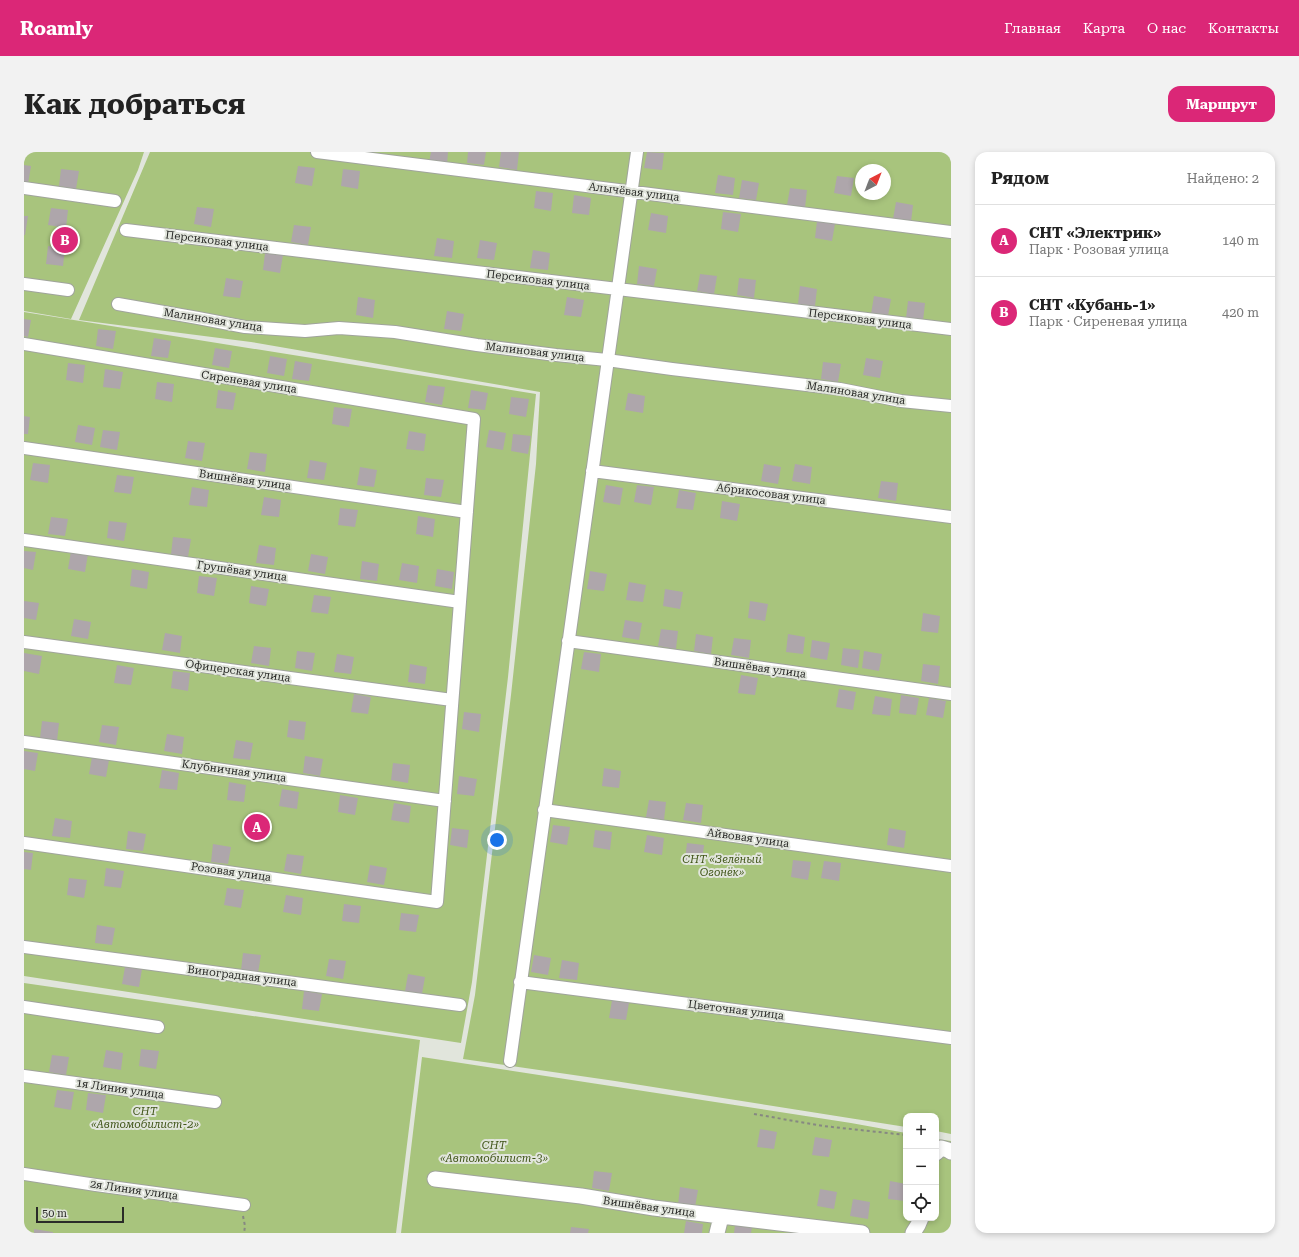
<!DOCTYPE html>
<html lang="ru">
<meta charset="utf-8">
<style>
body{margin:0;font-family:"Roboto Serif",serif;background:#f2f2f2;color:#222}
.controls{position:absolute;right:12px;bottom:12px;display:grid;overflow:hidden;border-radius:8px;box-shadow:0 2px 6px #0003}
.controls button{width:36px;height:36px;display:grid;place-items:center;padding:0;border:0;border-bottom:1px solid #e0e0e0;background:#fff;color:#222;font:20px sans-serif}
.compass{position:absolute;left:831px;top:12px;width:36px;height:36px;border-radius:50%;background:#fff;box-shadow:0 2px 6px #0003;rotate:42deg}
.scale{position:absolute;left:12px;bottom:10px;width:88px;box-sizing:border-box;padding-left:4px;border:2px solid #2a2b28;border-top:0;font-size:11px;line-height:14px;white-space:nowrap;color:#2a2b28;-webkit-text-stroke:3px #e1e5dc;paint-order:stroke}
.you{position:absolute;left:473px;top:688px;width:14px;height:14px;margin:-10px;border:3px solid #fff;border-radius:50%;background:#1a73e8;box-shadow:0 0 0 6px #1a73e833}
.badge{display:grid;place-items:center;width:26px;height:26px;border-radius:50%;background:#db2777;color:#fff;font-size:13px;font-weight:700}
.pin{position:absolute;translate:-50% -50%;border:2px solid #fff;box-shadow:0 1px 4px #0006}
.list{margin:0;padding:0;list-style:none}
h2{display:flex;justify-content:space-between;align-items:center;height:52px;margin:0;padding:0 16px;font-size:17px}
h2 small{font-size:13px;font-weight:400;color:#767676}
.list li{display:grid;grid-template-columns:26px 1fr auto;gap:12px;align-items:center;box-sizing:border-box;height:72px;padding:0 16px;border-top:1px solid #e0e0e0}
.list b{display:block;font-size:15px;white-space:nowrap}
.list p{margin:0;font-size:13px;white-space:nowrap;color:#767676}
.list em{font-size:13px;font-style:normal;color:#767676}
.icon{flex:none;width:22px;height:22px;fill:none;stroke:currentColor;stroke-width:2;stroke-linecap:round;stroke-linejoin:round}
.map{position:relative;flex:none;width:927px;height:1081px;overflow:hidden;border-radius:12px}
header{display:flex;align-items:center;gap:24px;box-sizing:border-box;height:56px;padding:0 20px;background:#db2777;color:#fff}
header strong{font-size:19px}
nav{display:flex;gap:22px;margin-inline-start:auto;font-size:14px}
.intro{display:flex;align-items:center;justify-content:space-between;box-sizing:border-box;height:96px;padding:0 24px}
h1{margin:0;font-size:28px}
.button{padding:10px 18px;border-radius:12px;background:#db2777;color:#fff;font-size:14px;font-weight:700}
main{display:flex;gap:24px;padding:0 24px}
aside{flex:1;background:#fff;border-radius:12px;box-shadow:0 2px 6px #0003}
.map>svg:first-child{display:block}
.green{fill:#a8c47d;fill-rule:evenodd}
.building{fill:#aea6ab}
.lines{fill:none;stroke-linecap:round;stroke-linejoin:round}
.minor-casing{stroke:#a0a49c;stroke-width:14}
.tertiary-casing{stroke:#a0a49c;stroke-width:17}
.path{stroke:#868882;stroke-width:2;stroke-dasharray:3 3;stroke-linecap:butt}
.minor{stroke:#fff;stroke-width:12}
.tertiary{stroke:#fff;stroke-width:15}
.labels{text-anchor:middle;dominant-baseline:central;stroke-width:4;stroke-linejoin:round;paint-order:stroke}
.street-label{font-size:11px;fill:#2a2b28;stroke:#e1e5dc}
.park-label{font-size:11px;font-style:italic;fill:#415619;stroke:#e1e5dc}
</style>
<header>
<strong>Roamly</strong>
<nav><a>Главная</a><a>Карта</a><a>О нас</a><a>Контакты</a></nav>
</header>
<div class="intro"><h1>Как добраться</h1><a class="button">Маршрут</a></div>
<main>
<div class="map">
<svg width="927" height="1081" viewBox="0 0 927 1081">
<rect width="100%" height="100%" fill="#e1e5dc"/>
<path class="green" d="M0,0H120L114,18L47,167L0,159Z
M126,0H927V982L912,979V964H882V975L591,929L439,907L451,843L487,543L512,312L516,240L227,190L55,168ZM837,18H861V42H837Z
M0,160L512,242L484,525L448,830L437,891L0,824Z
M0,831L396,888L372,1081H0Z
M398,905L827,971L882,981V1066H912V987L927,989V1081H377Z"/>
<path class="building" d="M407,0H424L423,13L405,10Z
M444,0H462L460,13L443,11Z
M477,0H495L493,18L475,15Z
M623,0L640,1L638,18L620,16Z
M0,13L7,14L4,32L0,31Z
M274,14L291,16L288,34L271,31Z
M37,17L55,19L52,37L35,34Z
M319,17L336,19L334,37L317,34Z
M694,23L711,26L709,43L691,41Z
M813,24L830,26L827,44L810,41Z
M718,28L735,31L732,48L715,46Z
M766,36L783,38L781,56L763,53Z
M512,39L529,41L527,59L510,56Z
M550,43L567,46L565,63L548,61Z
M872,50L889,53L887,70L869,67Z
M173,55L190,57L187,75L170,72Z
M27,56L44,58L42,76L24,73Z
M699,60L717,62L714,80L697,77Z
M627,61L644,64L642,81L624,78Z
M0,64H4L1,83H0Z
M793,69L811,72L808,89L791,86Z
M270,73L287,75L284,93L267,90Z
M413,86L430,89L428,106L410,104Z
M456,88L473,91L470,108L453,106Z
M24,94L41,97L39,114L22,112Z
M509,98L526,101L524,118L506,116Z
M241,101L259,103L256,121L239,118Z
M615,114L633,117L630,134L613,132Z
M676,122L693,124L690,142L673,139Z
M202,126L219,129L216,146L199,144Z
M715,126L732,128L730,146L713,143Z
M776,134L793,137L791,154L774,152Z
M850,144L867,147L864,164L847,162Z
M334,145L351,148L349,166L332,163Z
M543,145L560,148L557,165L540,163Z
M884,149L901,151L899,169L882,166Z
M423,159L440,162L437,179L420,177Z
M0,167L7,168L4,185L0,184Z
M74,177L92,179L89,197L72,194Z
M130,186L147,189L144,206L127,204Z
M191,196L208,199L205,216L188,213Z
M246,204L263,207L260,224L243,221Z
M842,206L859,209L856,226L839,223Z
M271,209L288,212L285,229L268,227Z
M799,210L817,212L814,230L797,227Z
M44,211L61,213L59,231L42,228Z
M81,217L99,220L96,237L79,235Z
M133,230L150,232L148,250L131,247Z
M404,233L421,235L418,253L401,250Z
M194,238L212,241L209,258L192,256Z
M447,238L464,241L461,258L444,256Z
M604,241L621,244L619,261L601,258Z
M487,245L505,247L502,265L485,262Z
M310,255L328,257L325,275L308,272Z
M0,264L6,265L4,282H0Z
M54,273L71,276L68,293L51,290Z
M79,278L96,280L93,298L76,295Z
M465,278L482,281L479,298L462,295Z
M385,279L402,282L400,299L382,297Z
M489,282L507,284L504,302L487,299Z
M164,289L181,291L178,309L161,306Z
M226,300L243,302L241,320L223,317Z
M286,308L303,311L300,328L283,326Z
M9,311L26,313L24,331L6,328Z
M740,312L757,315L754,332L737,329Z
M771,312L788,315L786,332L768,329Z
M336,315L353,318L350,335L333,333Z
M93,323L110,325L107,342L90,340Z
M402,326L420,328L417,345L400,343Z
M857,329L874,331L872,349L854,346Z
M582,333L599,336L596,353L579,350Z
M613,333L630,335L627,353L610,350Z
M168,335L185,338L183,355L165,353Z
M655,338L672,341L669,358L652,356Z
M240,345L257,348L255,365L237,363Z
M698,349L716,352L713,369L696,366Z
M316,356L334,358L331,375L314,373Z
M394,364L411,367L409,385L392,382Z
M27,365L44,367L41,384L24,382Z
M85,369L103,371L100,389L83,386Z
M149,385L167,387L164,405L147,402Z
M235,393L252,396L250,413L232,411Z
M0,399L12,400L9,418L0,416Z
M47,399L64,402L61,420L44,417Z
M287,402L304,405L301,422L284,419Z
M338,409L355,412L353,429L336,427Z
M378,411L395,414L393,431L375,428Z
M108,417L125,420L123,437L106,434Z
M413,417L430,420L428,437L411,434Z
M566,419L583,422L580,439L563,437Z
M175,424L193,426L190,444L173,441Z
M605,430L622,433L619,450L602,448Z
M227,434L245,437L242,454L225,451Z
M641,437L659,440L656,457L639,454Z
M290,443L307,445L304,462L287,460Z
M0,449L15,451L12,468L0,466Z
M726,449L744,452L741,469L724,466Z
M899,461L916,464L914,481L897,479Z
M50,467L67,470L64,487L47,484Z
M601,468L618,471L615,488L598,485Z
M637,477L654,479L652,497L634,494Z
M141,481L158,484L156,501L138,498Z
M672,482L689,485L687,502L670,499Z
M764,482L781,485L779,502L762,500Z
M710,486L727,488L725,506L707,503Z
M788,488L806,491L803,508L786,505Z
M230,494L247,496L245,514L227,511Z
M819,496L836,498L834,516L817,513Z
M273,499L291,501L288,519L271,516Z
M840,499L858,502L855,519L838,516Z
M560,500L577,502L575,520L557,517Z
M0,501L18,504L15,522L0,519Z
M313,502L330,505L327,522L310,520Z
M386,512L403,515L401,532L384,530Z
M899,512L916,514L914,532L897,529Z
M93,513L110,516L107,533L90,531Z
M149,519L166,521L164,539L147,536Z
M717,523L734,526L731,543L714,541Z
M815,537L832,540L829,558L812,555Z
M330,542L347,545L344,562L327,560Z
M877,543L895,546L892,563L875,561Z
M851,544L868,547L866,564L848,562Z
M905,546L922,549L919,566L902,563Z
M440,560L457,562L455,580L438,577Z
M265,568L282,570L280,588L263,585Z
M18,569L35,571L33,589L16,586Z
M78,573L95,575L92,593L75,590Z
M143,582L160,585L158,602L140,599Z
M212,588L229,591L226,608L209,606Z
M0,599L14,601L11,619L0,617Z
M281,604L299,607L296,624L279,621Z
M68,605L85,608L82,625L65,622Z
M369,611L386,613L384,631L367,628Z
M580,616L597,619L595,636L578,634Z
M138,618L155,621L153,638L135,636Z
M435,624L453,627L450,644L433,642Z
M205,630L222,633L220,650L203,648Z
M258,637L275,640L273,657L255,654Z
M316,643L334,646L331,663L314,660Z
M625,648L642,650L640,668L622,665Z
M370,651L387,654L385,671L367,668Z
M662,651L679,653L677,671L659,668Z
M31,666L48,669L46,686L28,684Z
M529,673L546,675L543,693L526,690Z
M428,676L445,678L443,696L426,693Z
M865,676L882,679L880,696L863,693Z
M571,678L588,680L586,698L569,695Z
M104,679L122,682L119,699L102,697Z
M623,683L640,686L638,703L620,700Z
M663,691L680,693L678,711L661,708Z
M189,692L207,695L204,712L187,710Z
M0,700L9,701L7,718L0,717Z
M263,702L280,704L277,722L260,719Z
M769,708L787,710L784,728L767,725Z
M800,709L817,711L815,729L797,726Z
M346,713L363,716L360,733L343,730Z
M82,716L100,719L97,736L80,734Z
M45,726L63,728L60,746L43,743Z
M203,736L220,738L217,756L200,753Z
M262,743L279,746L277,763L259,760Z
M320,752L337,754L335,771L318,769Z
M377,761L395,763L392,780L375,778Z
M73,773L91,776L88,793L71,791Z
M219,801L237,803L234,821L217,818Z
M510,803L527,806L524,823L507,820Z
M305,807L322,809L319,827L302,824Z
M538,808L555,811L553,828L535,826Z
M101,815L118,817L115,835L98,832Z
M384,822L401,825L398,842L381,839Z
M280,839L298,842L295,859L278,857Z
M588,848L605,851L602,868L585,866Z
M117,897L135,899L132,917L115,914Z
M82,898L99,901L97,918L79,915Z
M28,903L45,905L42,923L25,920Z
M33,938L50,940L47,958L30,955Z
M64,941L82,943L79,961L62,958Z
M736,977L753,980L750,997L733,995Z
M791,985L808,988L805,1005L788,1003Z
M570,1019L588,1021L585,1039L568,1036Z
M866,1029L882,1032L881,1049L864,1047Z
M656,1035L674,1038L671,1055L654,1053Z
M796,1037L813,1040L810,1057L793,1054Z
M829,1047L846,1050L844,1067L826,1064Z
M662,1069L679,1072L678,1081H660Z
M711,1073L728,1076L727,1081H710Z
M547,1075L565,1077L564,1081H546Z
M10,1077L29,1080V1081H10Z"/>
<g class="lines">
<defs>
<path id="minor" d="M293,0L927,80
M0,36L91,49
M102,78L927,177
M0,132L44,138
M94,152L174,166L221,175L281,179L315,176L371,180L453,193L532,203L583,208L648,217L816,237L877,249L927,254
M0,192L450,267L413,750L0,691
M0,296L443,360
M568,319L927,365
M0,388L436,450
M544,489L927,542
M0,490L428,548
M0,590L421,649
M520,658L927,714
M0,795L436,853
M496,830L927,886
M0,855L134,875
M486,909L613,0
M0,924L191,950
M0,1022L72,1033L220,1053"/>
<path id="tertiary" d="M912,1001L917,996L924,998L927,1000
M411,1027L557,1044L630,1056L838,1081
M693,1081L697,1065
M889,1081L894,1073L897,1066"/>
</defs>
<use href="#minor" class="minor-casing"/>
<use href="#tertiary" class="tertiary-casing"/>
<path class="path" d="M730,962L799,974L882,983
M219,1064L221,1074L220,1081"/>
<use href="#minor" class="minor"/>
<use href="#tertiary" class="tertiary"/>
</g>
<g class="labels">
<g class="street-label">
<text transform="translate(610 40) rotate(7)">Алычёвая улица</text>
<text transform="translate(193 89) rotate(7)">Персиковая улица</text>
<text transform="translate(514 128) rotate(7)">Персиковая улица</text>
<text transform="translate(836 167) rotate(7)">Персиковая улица</text>
<text transform="translate(189 168) rotate(9)">Малиновая улица</text>
<text transform="translate(511 200) rotate(7)">Малиновая улица</text>
<text transform="translate(225 230) rotate(9)">Сиреневая улица</text>
<text transform="translate(832 241) rotate(9)">Малиновая улица</text>
<text transform="translate(221 328) rotate(8)">Вишнёвая улица</text>
<text transform="translate(747 342) rotate(7)">Абрикосовая улица</text>
<text transform="translate(218 419) rotate(8)">Грушёвая улица</text>
<text transform="translate(736 516) rotate(8)">Вишнёвая улица</text>
<text transform="translate(214 519) rotate(8)">Офицерская улица</text>
<text transform="translate(210 619) rotate(8)">Клубничная улица</text>
<text transform="translate(724 686) rotate(8)">Айвовая улица</text>
<text transform="translate(207 720) rotate(8)">Розовая улица</text>
<text transform="translate(218 824) rotate(7)">Виноградная улица</text>
<text transform="translate(712 858) rotate(7)">Цветочная улица</text>
<text transform="translate(96 937) rotate(8)">1я Линия улица</text>
<text transform="translate(110 1038) rotate(8)">2я Линия улица</text>
<text transform="translate(625 1055) rotate(8)">Вишнёвая улица</text>
</g>
<g class="park-label">
<text x="698" y="707">СНТ «Зелёный<tspan x="698" dy="13">Огонёк»</tspan></text>
<text x="121" y="959">СНТ<tspan x="121" dy="13">«Автомобилист-2»</tspan></text>
<text x="470" y="993">СНТ<tspan x="470" dy="13">«Автомобилист-3»</tspan></text>
</g>
</g>
</svg>
<div class="controls">
<button>+</button>
<button>−</button>
<button><svg class="icon" aria-label="locate" viewBox="0 0 24 24"><circle cx="12" cy="12" r="6"/><path d="M12 2v4M12 18v4M2 12h4M18 12h4"/></svg></button>
</div>
<svg class="compass" viewBox="-18 -18 36 36"><path d="M0-13l5 13h-10z" fill="#e53935"/><path d="M0 13l5-13h-10z" fill="#767676"/></svg>
<div class="scale">50 m</div>
<div class="you"></div>
<div class="pin badge" style="left:233px;top:675px">A</div>
<div class="pin badge" style="left:41px;top:88px">B</div>
</div>
<aside>
<h2>Рядом<small>Найдено: 2</small></h2>
<ul class="list">
<li><span class="badge">A</span><div><b>СНТ «Электрик»</b><p>Парк · Розовая улица</p></div><em>140 m</em></li>
<li><span class="badge">B</span><div><b>СНТ «Кубань-1»</b><p>Парк · Сиреневая улица</p></div><em>420 m</em></li>
</ul>
</aside>
</main>
